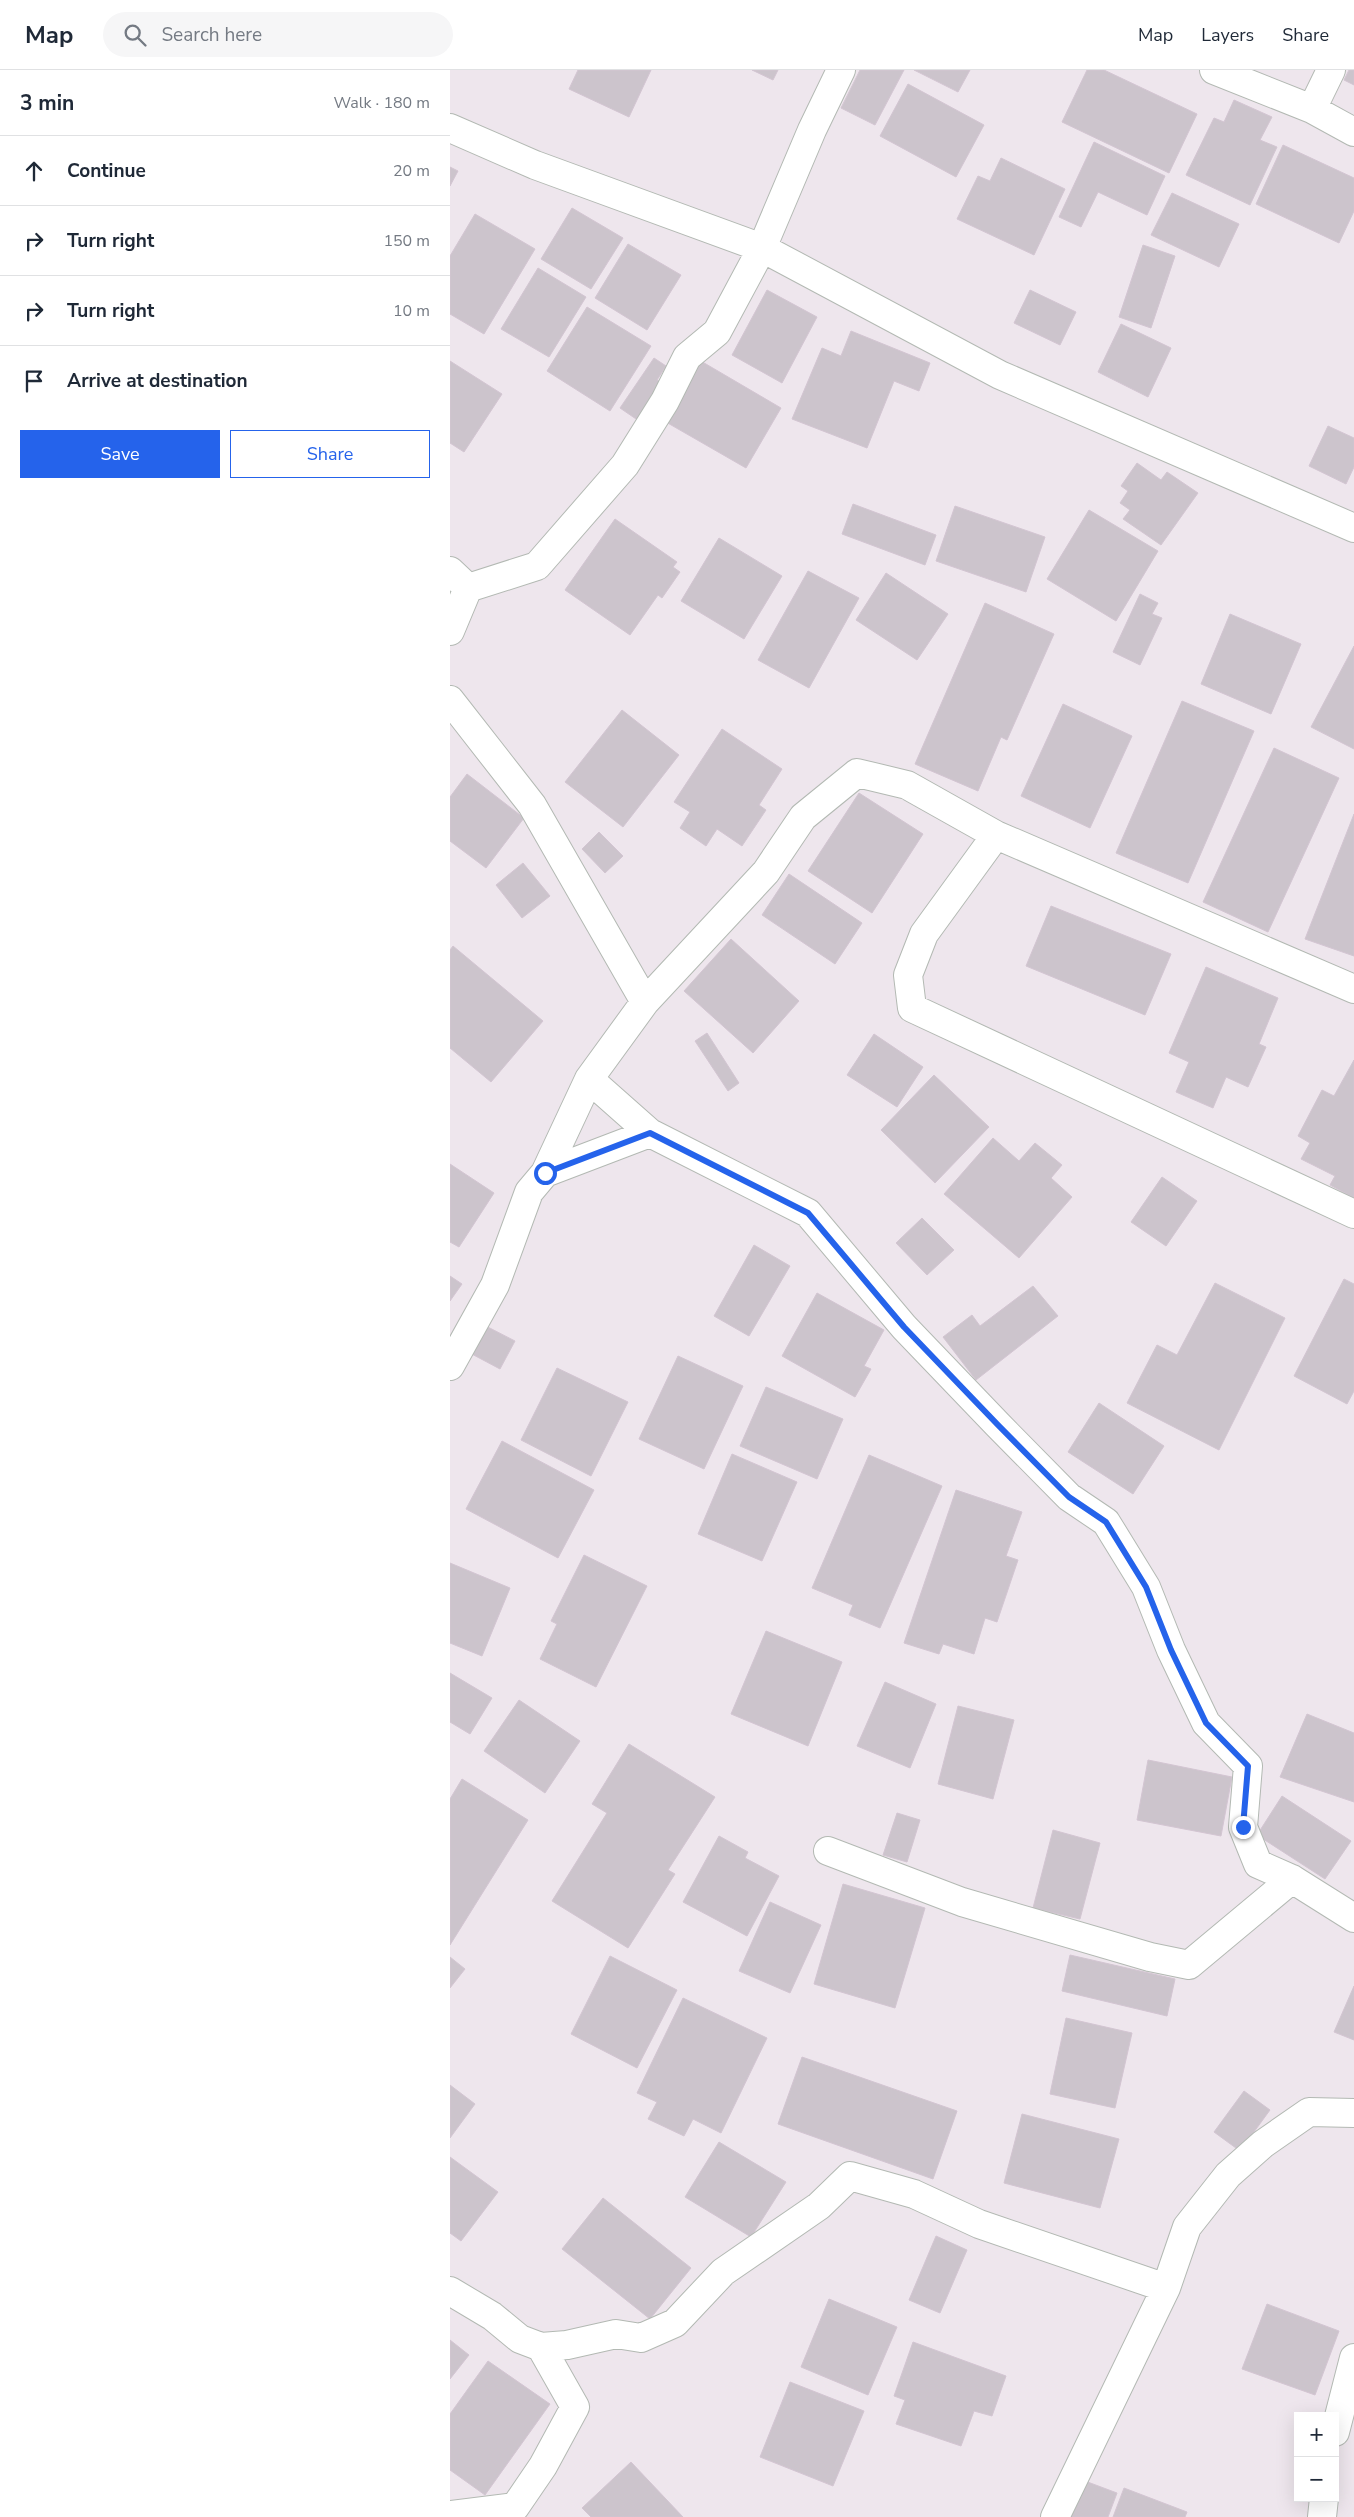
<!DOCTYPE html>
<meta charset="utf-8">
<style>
body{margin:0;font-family:"Nunito Sans",sans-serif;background:#f6f6f7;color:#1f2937}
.controls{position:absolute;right:15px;bottom:15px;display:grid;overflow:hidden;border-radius:0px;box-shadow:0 5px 20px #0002}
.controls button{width:45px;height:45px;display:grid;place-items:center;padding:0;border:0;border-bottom:1px solid #e0e1e3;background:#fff;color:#1f2937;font:25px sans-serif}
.stop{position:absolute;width:15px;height:15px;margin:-11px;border:4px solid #2563eb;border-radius:50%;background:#fff}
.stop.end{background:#2563eb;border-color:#fff;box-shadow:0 1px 5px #0008}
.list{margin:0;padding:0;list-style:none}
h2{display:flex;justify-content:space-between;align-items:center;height:65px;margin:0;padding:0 20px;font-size:21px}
h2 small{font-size:16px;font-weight:400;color:#747a83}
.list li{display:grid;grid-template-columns:32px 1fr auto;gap:15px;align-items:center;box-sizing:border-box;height:70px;padding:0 20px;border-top:1px solid #e0e1e3}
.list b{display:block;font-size:19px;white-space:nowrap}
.list em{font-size:16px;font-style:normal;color:#747a83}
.actions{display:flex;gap:10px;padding:15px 20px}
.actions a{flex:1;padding:11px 0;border:1px solid #2563eb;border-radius:0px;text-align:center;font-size:18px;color:#2563eb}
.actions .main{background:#2563eb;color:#fff}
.icon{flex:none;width:28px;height:28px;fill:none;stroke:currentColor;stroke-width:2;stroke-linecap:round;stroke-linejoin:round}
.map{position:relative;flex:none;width:904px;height:2447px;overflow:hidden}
header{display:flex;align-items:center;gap:30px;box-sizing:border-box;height:70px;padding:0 25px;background:#fff;border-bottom:1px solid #e0e1e3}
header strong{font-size:24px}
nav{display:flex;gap:28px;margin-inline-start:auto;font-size:18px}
.search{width:350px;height:45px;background:#f6f6f7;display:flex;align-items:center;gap:12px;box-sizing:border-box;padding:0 18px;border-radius:28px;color:#747a83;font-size:19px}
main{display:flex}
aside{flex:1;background:#fff}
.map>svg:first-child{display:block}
.building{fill:#ccc4cc;stroke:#d3c5d2}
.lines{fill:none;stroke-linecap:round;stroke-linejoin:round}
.minor-casing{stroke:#b3b9b3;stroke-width:30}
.minor{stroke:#fff;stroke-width:28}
.route{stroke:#2563eb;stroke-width:6}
</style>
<header>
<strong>Map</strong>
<div class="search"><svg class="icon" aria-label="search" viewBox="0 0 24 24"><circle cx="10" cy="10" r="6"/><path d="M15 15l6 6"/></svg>Search here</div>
<nav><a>Map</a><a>Layers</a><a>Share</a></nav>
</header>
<main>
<aside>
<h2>3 min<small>Walk · 180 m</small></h2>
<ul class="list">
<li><svg class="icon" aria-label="ahead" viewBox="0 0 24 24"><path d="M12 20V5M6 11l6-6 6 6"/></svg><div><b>Continue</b></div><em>20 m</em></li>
<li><svg class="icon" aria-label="right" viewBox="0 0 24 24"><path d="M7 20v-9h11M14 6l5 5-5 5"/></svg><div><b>Turn right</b></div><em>150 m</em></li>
<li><svg class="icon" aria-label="right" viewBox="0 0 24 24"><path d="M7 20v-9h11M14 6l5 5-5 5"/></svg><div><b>Turn right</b></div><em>10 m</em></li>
<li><svg class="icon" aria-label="arrive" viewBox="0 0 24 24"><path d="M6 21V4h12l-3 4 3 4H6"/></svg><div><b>Arrive at destination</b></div></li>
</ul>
<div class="actions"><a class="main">Save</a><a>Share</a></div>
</aside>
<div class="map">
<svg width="904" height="2447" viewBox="0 0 904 2447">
<rect width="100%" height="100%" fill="#eee6ed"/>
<path class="building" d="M128,0H201L179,47L119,19Z
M302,0H328L323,10Z
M410,0H454L425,55L391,38Z
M464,0H520L508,22Z
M637,0H654L747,44L719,103L612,52Z
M899,0H904V15L894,10Z
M458,14L534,55L506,107L430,66Z
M784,30L822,47L810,70L827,77L800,135L736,105L764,48L774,52Z
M644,72L715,106L697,145L648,122L631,157L609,147Z
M833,75L904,108V141L889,173L806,134Z
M551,88L615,119L584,185L507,149L528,106L540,111Z
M0,97L8,101L0,116Z
M722,123L789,154L769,197L701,165Z
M122,138L173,168L141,219L91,189Z
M25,144L85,179L34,264L0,244V186Z
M178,174L231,205L197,260L145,228Z
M693,175L725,186L701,258L669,247Z
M88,198L136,227L99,287L51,259Z
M317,220L367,247L332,313L282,285Z
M580,220L626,242L610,275L564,253Z
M137,237L201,276L160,341L97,301Z
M671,254L721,278L698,327L648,302Z
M401,261L480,293L469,321L444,311L417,378L342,349L372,278L391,286Z
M244,287L331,338L296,398L209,348Z
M204,288L216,296L207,310L214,314L189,351L170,338Z
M0,291L52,324L14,382L0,373Z
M878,356L904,368V397L896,414L859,396Z
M687,393L711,410L717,402L748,423L711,475L673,449L680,440L670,433L678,421L671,416Z
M403,434L486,465L475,495L392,464Z
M505,436L595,467L576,522L486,491Z
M639,440L708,481L666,551L597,509Z
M165,449L227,492L223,497L230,502L212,528L208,525L180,565L115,520Z
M269,468L332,506L294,569L231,531Z
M358,501L409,528L359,618L308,590Z
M436,503L498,544L467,590L406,550Z
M690,524L708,533L702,544L712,548L690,595L663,582Z
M535,533L604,564L557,670L551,667L528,721L465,694Z
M780,544L851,574L821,644L751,614Z
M904,576V679L861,657Z
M732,631L804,661L738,813L666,783Z
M613,634L682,666L640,758L571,726Z
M172,640L229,685L173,757L115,712Z
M272,659L332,699L309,735L316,740L292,776L267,759L256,776L230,758L240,742L224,732Z
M824,678L889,708L818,862L753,832Z
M17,704L74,748L36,798L0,771V727Z
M409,723L473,764L422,843L358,801Z
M904,744V886L855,869Z
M149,762L173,786L155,803L132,779Z
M73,793L100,826L72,848L46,815Z
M339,804L412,853L385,894L312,845Z
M601,836L721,884L695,945L576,896Z
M281,869L349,931L303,983L234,921Z
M3,876L93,951L41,1012L0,978V880Z
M756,897L828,928L809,974L816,977L798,1017L776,1007L763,1038L726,1022L739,992L719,983Z
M257,963L289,1013L278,1021L245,971Z
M424,964L473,997L447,1037L397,1005Z
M904,990V1128L880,1115L885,1106L851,1089L860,1073L848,1066L872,1020L884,1026Z
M484,1005L539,1057L485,1113L431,1060Z
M543,1068L569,1091L585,1073L612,1095L601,1108L622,1127L569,1188L494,1124Z
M0,1094L44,1123L9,1177L0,1172Z
M712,1107L747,1131L716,1176L681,1152Z
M472,1148L504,1180L477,1205L446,1173Z
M304,1175L340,1196L299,1266L264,1246Z
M0,1206L12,1214L0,1231Z
M894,1209L904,1214V1321L897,1334L844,1306Z
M765,1213L835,1248L769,1380L677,1333L707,1275L727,1285Z
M583,1216L608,1246L526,1310L493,1267L522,1245L530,1256Z
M367,1223L434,1260L414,1296L421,1299L405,1327L332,1286Z
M32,1254L65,1271L50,1299L18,1282Z
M228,1286L293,1316L254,1399L189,1369Z
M107,1298L178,1332L141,1406L71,1370Z
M316,1317L393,1349L367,1409L290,1376Z
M649,1333L714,1376L683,1424L618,1382Z
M52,1371L144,1420L108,1488L16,1439Z
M282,1384L347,1412L312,1491L248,1464Z
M419,1385L492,1416L430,1558L399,1545L403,1535L362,1518Z
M506,1420L572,1442L556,1486L568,1490L547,1552L535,1548L524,1584L493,1574L489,1584L454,1573Z
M134,1485L197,1516L146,1617L90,1589L107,1554L101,1551Z
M0,1493L60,1518L32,1586L0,1573Z
M316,1561L392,1592L358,1676L281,1644Z
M0,1603L42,1628L20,1664L0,1652Z
M435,1612L486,1634L460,1698L407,1676Z
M69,1630L130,1671L95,1723L34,1681Z
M508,1636L564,1650L543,1729L488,1714Z
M857,1644L904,1663V1732L830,1707Z
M179,1674L265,1727L218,1800L225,1804L178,1878L102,1831L157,1743L142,1734Z
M698,1690L782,1707L771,1766L687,1750Z
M12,1709L78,1750L0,1875V1729Z
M832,1726L901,1771L875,1809L807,1765Z
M447,1743L470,1750L457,1792L433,1785Z
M603,1760L650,1773L630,1849L583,1838Z
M269,1766L298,1782L295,1788L329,1806L297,1866L233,1832Z
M393,1814L475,1838L445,1938L364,1914Z
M320,1832L371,1855L340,1923L289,1901Z
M620,1885L725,1909L717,1946L612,1921Z
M160,1886L227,1920L187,1998L121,1964Z
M0,1887L15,1899L0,1918Z
M904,1916V1970L884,1962Z
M233,1928L317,1968L271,2063L243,2049L234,2066L198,2049L207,2032L187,2023Z
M616,1948L682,1963L665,2038L600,2024Z
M352,1987L507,2041L483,2109L328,2054Z
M0,2015L25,2034L0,2068Z
M794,2021L820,2040L790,2081L764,2062Z
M572,2044L669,2069L650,2138L554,2113Z
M269,2072L336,2112L301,2167L235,2127Z
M0,2087L48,2122L11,2171L0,2163Z
M153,2128L241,2198L200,2249L112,2179Z
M486,2166L517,2180L490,2243L459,2230Z
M379,2229L447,2257L418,2325L351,2297Z
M817,2234L889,2261L865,2325L792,2299Z
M0,2270L19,2285L0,2309Z
M463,2272L556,2306L542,2346L524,2341L511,2376L446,2354L455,2330L444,2326Z
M38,2291L100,2334L35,2425L0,2400V2344Z
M340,2312L414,2341L383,2416L310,2387Z
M181,2392L233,2447H141L132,2438Z
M635,2411L667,2423L658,2447H621Z
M674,2418L737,2442L735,2447H663Z"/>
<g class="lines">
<defs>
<path id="minor" d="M764,0L862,39L904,62
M862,39L881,0
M0,58L85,95L312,178L550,305L904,458
M0,501L18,518
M0,561L18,518L87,496L175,395L215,331L237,287L267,262L312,178L362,60L391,0
M0,630L82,735L195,932L139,1009L95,1103L79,1122L45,1215L0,1296
M546,765L474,864L458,905L462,938L904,1144
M195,932L316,802L353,747L407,703L457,715L546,765L904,919
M139,1009L200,1063L358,1143L454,1257L548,1355L619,1427L656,1452L696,1517L721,1580L756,1653L798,1696L793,1757L808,1794L842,1809L904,1848
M95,1103L200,1063
M378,1781L512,1832L700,1887L739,1895L842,1809
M0,2221L42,2246L70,2269L91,2277L125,2337L93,2396L65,2437L0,2445
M91,2277L117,2275L166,2264L191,2268L225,2253L273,2202L369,2136L400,2106L464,2124L529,2154L716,2218
M885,2362L904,2288
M605,2447L716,2218L737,2157L778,2105L813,2074L859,2042L904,2043
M872,2447L874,2428"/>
</defs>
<use href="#minor" class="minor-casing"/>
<use href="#minor" class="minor"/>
</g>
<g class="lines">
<path class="route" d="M95,1103L200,1063L358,1143L454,1257L548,1355L619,1427L656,1452L696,1517L721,1580L756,1653L798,1696L793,1757"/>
</g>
</svg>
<div class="controls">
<button>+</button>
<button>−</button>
</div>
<div class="stop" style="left:95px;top:1103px"></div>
<div class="stop end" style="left:793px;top:1757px"></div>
</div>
</main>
